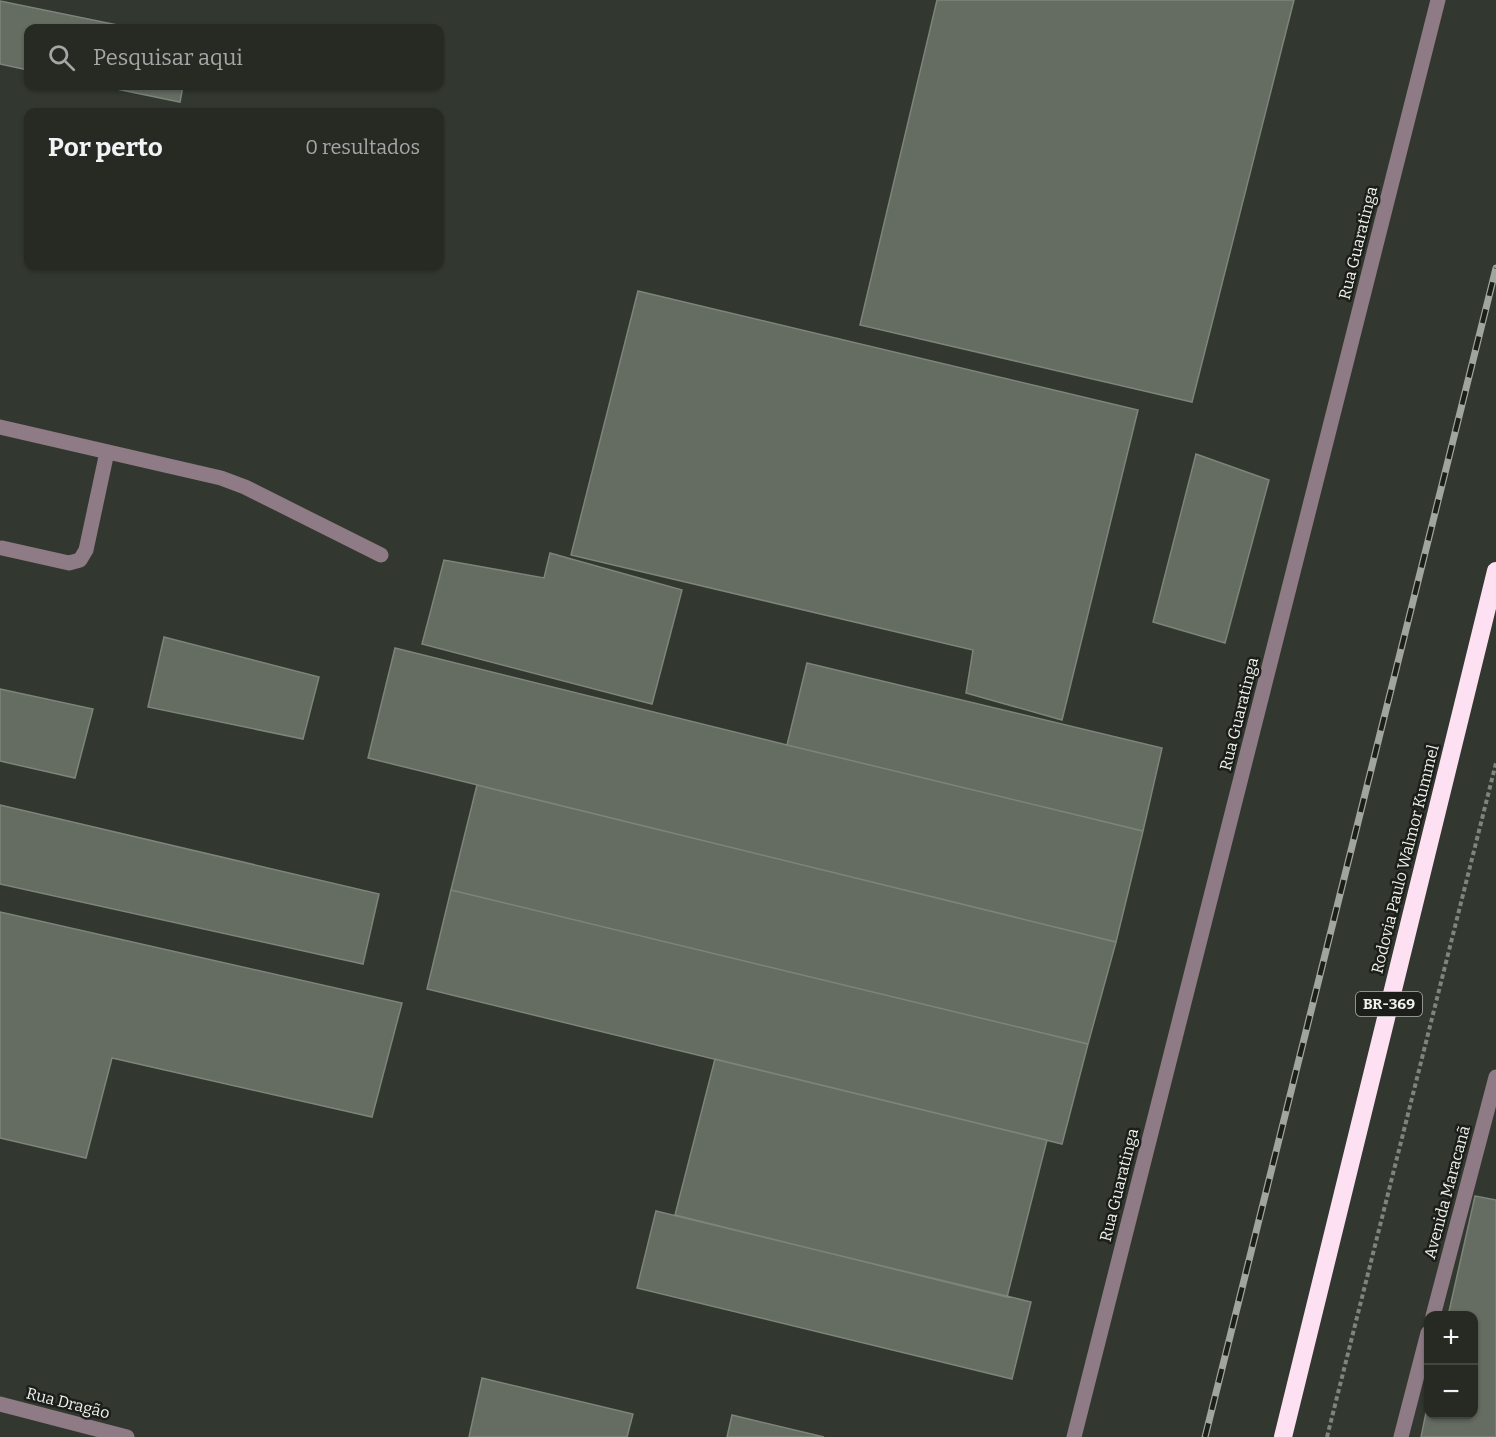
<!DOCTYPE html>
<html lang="pt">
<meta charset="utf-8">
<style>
body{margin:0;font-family:Bitter,serif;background:#323630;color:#f1f3f6}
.controls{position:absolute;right:18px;bottom:18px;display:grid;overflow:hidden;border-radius:12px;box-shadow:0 2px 4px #0004}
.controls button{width:54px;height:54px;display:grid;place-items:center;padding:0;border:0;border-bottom:2px solid #424641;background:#262a23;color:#f1f3f6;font:30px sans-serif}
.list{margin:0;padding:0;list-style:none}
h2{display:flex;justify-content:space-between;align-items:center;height:78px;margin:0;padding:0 24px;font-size:26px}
h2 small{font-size:20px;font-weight:400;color:#a4a7a6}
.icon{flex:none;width:33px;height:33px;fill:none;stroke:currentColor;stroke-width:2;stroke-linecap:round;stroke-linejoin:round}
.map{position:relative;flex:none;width:1496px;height:1437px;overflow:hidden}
.search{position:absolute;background:#262a23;box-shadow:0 2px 4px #0004;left:24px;top:24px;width:420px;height:66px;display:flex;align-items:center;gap:15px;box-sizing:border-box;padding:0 21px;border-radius:12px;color:#a4a7a6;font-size:22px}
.panel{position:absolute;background:#262a23;box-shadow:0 2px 4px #0004;left:24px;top:108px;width:420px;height:162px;border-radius:12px}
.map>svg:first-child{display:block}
.building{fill:#656c62;stroke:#7d8479;stroke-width:1.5}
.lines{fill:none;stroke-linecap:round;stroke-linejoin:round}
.path{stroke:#7f847d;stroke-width:4;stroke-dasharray:4.5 3;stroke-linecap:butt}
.minor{stroke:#8e7b86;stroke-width:15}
.highway{stroke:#fde0f1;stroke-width:18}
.rail-casing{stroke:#a0a59e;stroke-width:7}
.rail{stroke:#1c1e1a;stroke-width:4.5;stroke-dasharray:14;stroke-linecap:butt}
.labels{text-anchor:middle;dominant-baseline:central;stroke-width:5;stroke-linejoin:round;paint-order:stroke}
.shield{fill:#1c1e1a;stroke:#b0b3ae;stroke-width:1.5}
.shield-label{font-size:15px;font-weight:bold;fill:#eff3ed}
.street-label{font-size:16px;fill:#eff3ed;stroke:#1c1e1a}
</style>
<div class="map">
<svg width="1496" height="1437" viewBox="0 0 1496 1437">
<rect width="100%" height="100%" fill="#32382f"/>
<path class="building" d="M937,0H1294L1192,402L860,325Z
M0,1L132,28H28V70L0,64Z
M102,86H183L180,102Z
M638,291L1138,410L1062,720L966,693L973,650L571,555Z
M1196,454L1269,480L1225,643L1153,622Z
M550,553L682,590L652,704L422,644L444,560L544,578Z
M164,637L319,677L303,739L148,707Z
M395,648L787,745L1143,831L1116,942L368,758Z
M807,663L1162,748L1143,831L787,745Z
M0,689L93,709L75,778L0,761Z
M477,785L1116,942L1088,1044L451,890Z
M0,805L379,894L363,964L0,884Z
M451,890L1088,1044L1062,1144L427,989Z
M0,912L402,1003L372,1117L112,1058L86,1158L0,1138Z
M715,1059L1047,1140L1007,1297L675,1215Z
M1475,1196L1496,1200V1437H1421L1428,1403V1414H1474V1316H1448Z
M656,1211L1031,1302L1012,1379L637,1288Z
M482,1378L633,1414L627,1437H469Z
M732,1415L824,1437H727Z"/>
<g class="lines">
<path class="path" d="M1327,1437L1496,763"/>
<path class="minor" d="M0,427L221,478L245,487L381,555
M2,548L69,563L80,560L86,550L107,452
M1433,1316L1496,1077
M0,1404L127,1437
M1074,1437L1438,0
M1401,1437L1428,1333"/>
<path class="highway" d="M1283,1437L1496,571"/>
<defs>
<path id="rail" d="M1205,1437L1496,268"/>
</defs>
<use href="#rail" class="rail-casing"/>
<use href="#rail" class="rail"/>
</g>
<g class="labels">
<rect class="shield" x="1356" y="992" width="66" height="24" rx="4.5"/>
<g class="shield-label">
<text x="1389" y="1004">BR-369</text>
</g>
<g class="street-label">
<text transform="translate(1358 243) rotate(-76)">Rua Guaratinga</text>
<text transform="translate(1239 714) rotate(-76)">Rua Guaratinga</text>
<text transform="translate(1405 859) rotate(-76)">Rodovia Paulo Walmor Kummel</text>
<text transform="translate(1119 1185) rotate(-76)">Rua Guaratinga</text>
<text transform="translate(1447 1192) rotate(-75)">Avenida Maracanã</text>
<text transform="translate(68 1403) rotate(14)">Rua Dragão</text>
</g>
</g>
</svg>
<div class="controls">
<button>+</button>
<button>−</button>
</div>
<div class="search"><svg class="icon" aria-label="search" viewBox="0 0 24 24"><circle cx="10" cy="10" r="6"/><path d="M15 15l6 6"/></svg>Pesquisar aqui</div>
<section class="panel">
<h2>Por perto<small>0 resultados</small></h2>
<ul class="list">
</ul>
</section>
</div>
